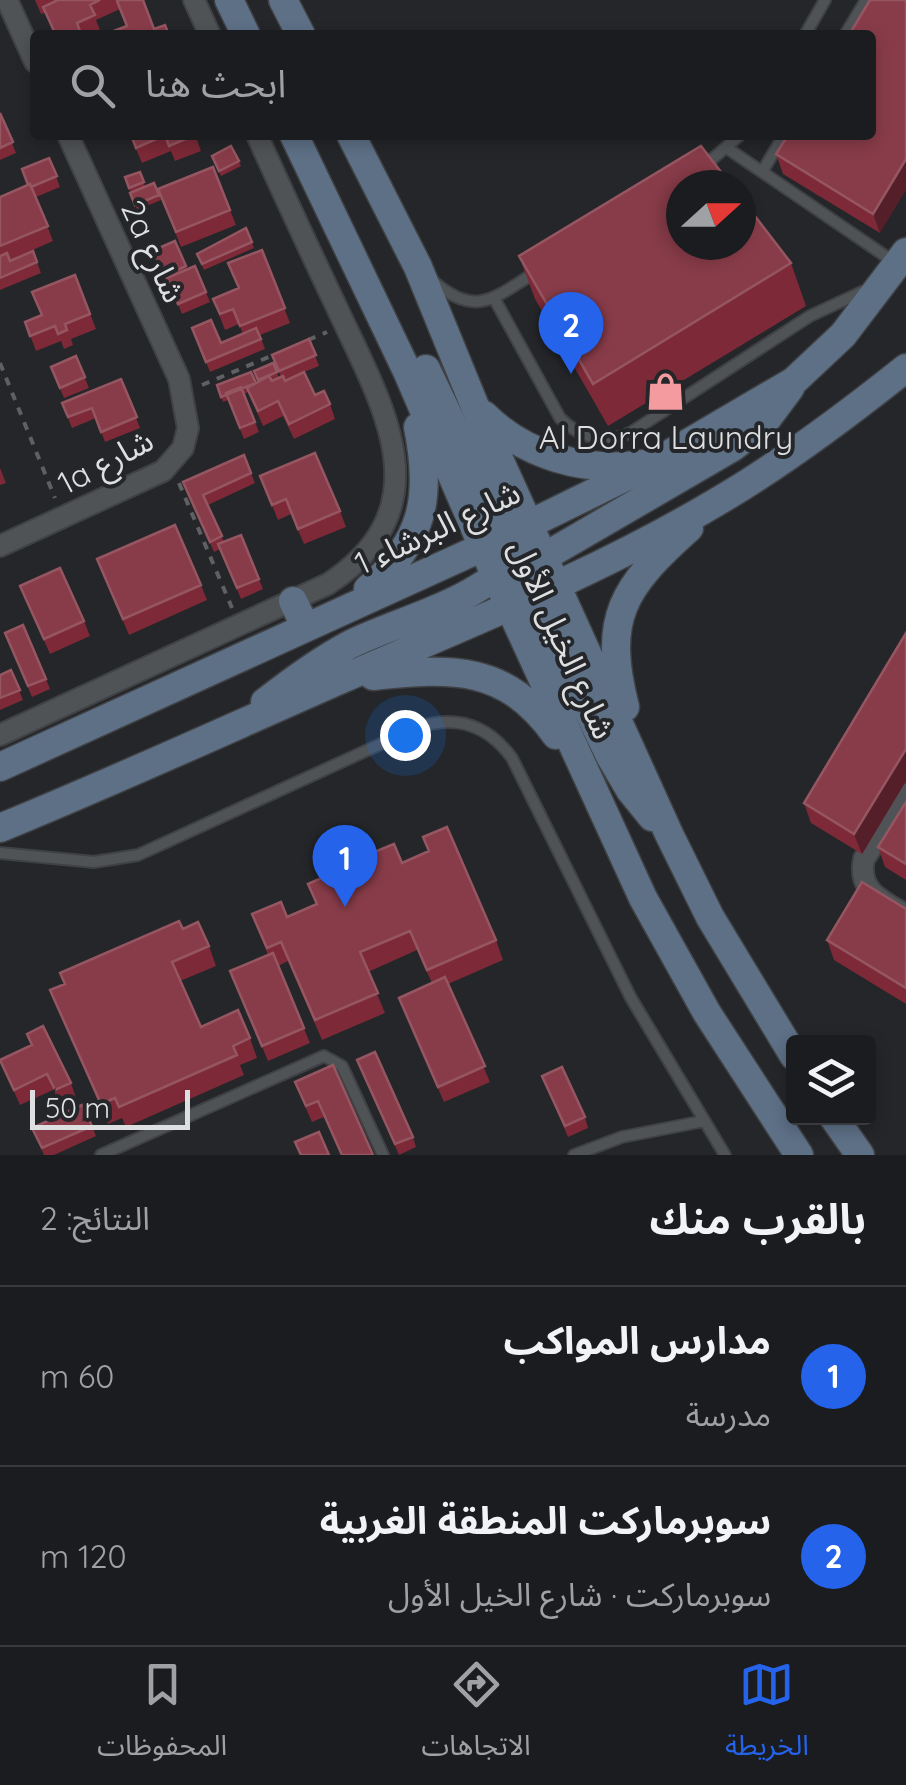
<!DOCTYPE html>
<html lang="ar">
<meta charset="utf-8">
<style>
body{margin:0;font-family:Quicksand,"Noto Sans Arabic",sans-serif;background:#28292c;color:#f1f3f6;direction:rtl}
.controls{position:absolute;right:30px;bottom:30px;display:grid;overflow:hidden;border-radius:10px;box-shadow:0 5px 15px #0003}
.controls button{width:90px;height:90px;display:grid;place-items:center;padding:0;border:0;border-bottom:2px solid #393a3d;background:#1b1c1f;color:#f1f3f6;font:50px sans-serif}
.compass{position:absolute;left:666px;top:170px;width:90px;height:90px;border-radius:50%;background:#1b1c1f;box-shadow:0 5px 15px #0003;rotate:69deg}
.scale{position:absolute;left:30px;bottom:25px;width:160px;box-sizing:border-box;padding-left:10px;border:5px solid #dddfe1;border-top:0;font-size:28px;line-height:35px;white-space:nowrap;color:#dddfe1;-webkit-text-stroke:8px #242629;paint-order:stroke}
.you{position:absolute;left:405px;top:735px;width:35px;height:35px;margin:-25px;border:8px solid #fff;border-radius:50%;background:#1a73e8;box-shadow:0 0 0 15px #1a73e833}
.badge{display:grid;place-items:center;width:65px;height:65px;border-radius:50%;background:#2563eb;color:#fff;font-size:32px;font-weight:700}
.pin{position:absolute;translate:-50% -82px;filter:drop-shadow(0 2px 5px #0008)}
.pin::after{content:'';position:absolute;top:52px;width:35px;height:30px;background:inherit;clip-path:polygon(0 0,100% 0,50% 100%)}
.list{margin:0;padding:0;list-style:none}
h2{display:flex;justify-content:space-between;align-items:center;height:130px;margin:0;padding:0 40px;font-size:42px}
h2 small{font-size:32px;font-weight:400;color:#a0a1a4}
.list li{display:grid;grid-template-columns:65px 1fr auto;gap:30px;align-items:center;box-sizing:border-box;height:180px;padding:0 40px;border-top:2px solid #393a3d}
.list b{display:block;font-size:38px;white-space:nowrap}
.list p{margin:0;font-size:32px;white-space:nowrap;color:#a0a1a4}
.list em{font-size:32px;font-style:normal;color:#a0a1a4}
.icon{flex:none;width:55px;height:55px;fill:none;stroke:currentColor;stroke-width:2;stroke-linecap:round;stroke-linejoin:round}
.map{position:relative;flex:none;width:906px;height:1155px;overflow:hidden;direction:ltr}
.search{position:absolute;background:#1b1c1f;box-shadow:0 5px 15px #0003;left:30px;right:30px;top:30px;height:110px;display:flex;align-items:center;gap:25px;box-sizing:border-box;padding:0 35px;border-radius:10px;color:#a0a1a4;font-size:38px}
.sheet{height:490px;background:#1b1c1f}
nav{display:flex;justify-content:space-around;align-items:center;box-sizing:border-box;height:140px;border-top:2px solid #393a3d;background:#1b1c1f;font-size:28px;color:#a0a1a4}
nav a{display:grid;justify-items:center;gap:5px}
nav .on{color:#2563eb}
.map>svg:first-child{display:block}
.lines{fill:none;stroke-linecap:round;stroke-linejoin:round}
.lane-casing{stroke:#3f4144;stroke-width:14}
.street-casing{stroke:#3f4144;stroke-width:24}
.secondary-casing{stroke:#3f4144;stroke-width:31}
.path{stroke:#5e6063;stroke-width:4;stroke-dasharray:8 8;stroke-linecap:butt}
.lane{stroke:#505356;stroke-width:10}
.street{stroke:#505356;stroke-width:20}
.secondary{stroke:#5d7086;stroke-width:28}
.wall{fill:#7d2937}
.shaded-wall{fill:#551f2a}
.building{fill:#883c49;stroke:#955661;stroke-width:2.5}
.labels{text-anchor:middle;dominant-baseline:central;stroke-width:8;stroke-linejoin:round;paint-order:stroke}
.street-label{font-size:32px;fill:#dddfe1;stroke:#242629}
.poi-label{font-size:32px;fill:#dddfe1;stroke:#242629}
</style>
<div class="map">
<svg width="906" height="1155" viewBox="0 0 906 1155">
<rect width="100%" height="100%" fill="#242629"/>
<g class="lines">
<defs>
<path id="lane" d="M805,35L825,0
M845,35L866,0
M727,148L897,264
M703,167L740,135
M762,172L784,135
M433,281C476,319 495,297 536,272
M494,298L560,418C581,439 603,444 630,433L810,316L866,290
M0,853L94,862L138,855L418,727C457,715 488,725 512,758L631,998L725,1155
M101,1155L324,1056L342,1066L383,1155
M574,1155L622,1137L704,1121"/>
<path id="street" d="M7,0L35,62
M194,0L210,35
M0,546L163,471L183,448L188,428L179,379L68,135
M0,735L328,584C446,507 382,405 337,308C310,251 283,193 257,135
M906,794L864,859C857,891 882,901 906,915"/>
<path id="secondary" d="M229,0L246,35
M283,0L301,35
M294,135L407,371L496,577L643,898L707,1013L799,1155
M351,135L418,267L474,404L669,834L710,917L794,1056
M426,369L513,551
M484,415C525,456 586,473 642,464
M526,583L610,756L630,790L652,817
M368,589C424,541 432,497 418,427
M293,601L305,626
M510,608L523,579L544,557L733,447L764,423L790,388
M373,676C452,668 505,664 556,735
M265,702C292,681 319,661 349,645C405,616 518,595 528,524
M625,707C602,617 623,587 689,528
M0,767L483,547L654,463L794,381L843,335L906,252
M0,828C115,781 228,729 342,679C470,623 600,572 720,500C785,462 847,415 906,368
M834,1118L860,1155"/>
</defs>
<use href="#lane" class="lane-casing"/>
<use href="#street" class="street-casing"/>
<use href="#secondary" class="secondary-casing"/>
<path class="path" d="M308,340L327,332
M0,363L55,498
M202,385L276,354
M179,483L232,608"/>
<use href="#lane" class="lane"/>
<use href="#street" class="street"/>
<use href="#secondary" class="secondary"/>
</g>
<path class="wall" d="M35,0H143L154,29L169,35L126,26L120,9L96,20L100,30L91,35H54L45,13L41,14Z
M0,113L16,153L0,160Z
M130,135H195L201,151L175,161L171,151L142,163Z
M871,135L880,233L783,174L776,154Z
M231,146L241,166L221,176L212,156Z
M49,158L60,187L36,197L53,241L10,260L33,251L41,273L0,290V197L28,185Z
M213,167L236,225L181,247L158,189Z
M140,172L145,186L154,183L161,200L137,210L125,177Z
M246,228L254,248L204,270L197,254Z
M175,241L187,269L195,266L210,302L182,314L170,286L168,287L152,251Z
M262,250L290,323L260,335L265,349L210,372L192,328L221,343L243,334L239,324L225,330L213,299L238,289Z
M519,256L791,263L806,306L608,426L535,299Z
M75,275L96,329L71,339L73,345L64,349L61,341L36,351L25,322L41,316Z
M309,339L319,366L304,372L315,395L330,404L335,419L294,439L283,416L263,426L248,392L244,394L259,432L244,439L228,400L223,402L217,385L256,383L258,382L254,371L273,363L279,378L281,377L272,355Z
M76,356L89,388L64,398L51,367Z
M121,379L140,428L105,442L96,418L72,428L62,403Z
M0,468L6,483L0,485Z
M251,473L255,483L208,505L224,542L241,535L263,589L241,599L220,549L214,552L183,482Z
M260,476L340,511L346,527L304,544L291,514L278,520Z
M97,559L201,585L207,600L129,635Z
M20,586L84,621L90,636L50,654Z
M906,633V781L862,854L811,823L804,803Z
M9,643L46,679L50,689L32,697Z
M11,670L23,700L0,710V675Z
M906,802V880L885,867L878,847Z
M423,837L496,940L503,960L448,984L490,1082L444,1102L399,998L432,983L417,950L368,972L385,1013L322,1040L288,961L278,966L310,1043L268,1061L230,971L268,955L252,914L287,917L316,904L308,884L332,873L326,855L372,853L402,863L428,852Z
M906,909V1004L834,960L827,940Z
M183,929L209,946L216,966L180,981L201,1027L250,1038L257,1058L240,1065L244,1075L126,1127L122,1118L108,1124L50,990Z
M27,1034L71,1083L76,1098L60,1106L53,1090L20,1105L0,1060L31,1045Z
M357,1060L413,1137L416,1147L399,1155Z
M333,1065L373,1155H341L324,1117L312,1122L301,1097L295,1082Z
M542,1076L585,1117L588,1128L568,1137Z
M92,1126L96,1136L54,1155H44L32,1128Z"/>
<path class="shaded-wall" d="M906,159V190L880,233L873,214Z
M906,749V781L862,854L854,834Z"/>
<path class="building" d="M58,0H100L90,5L95,15L77,23L81,34L56,35L43,7Z
M119,0H143L154,29L165,25L169,35H103L127,26L117,1Z
M870,0H906V159L873,214L776,154L788,135H871V35H849Z
M0,113L13,142L0,148Z
M131,135H195L169,146L165,135L136,148Z
M231,146L239,161L219,171L212,156Z
M701,146L731,185H681V245H741V198L791,263L593,384L519,256Z
M49,158L57,176L31,187L30,184L28,185L22,169Z
M213,167L230,210L176,232L158,189Z
M140,172L144,182L129,188L125,177Z
M154,183L159,195L135,205L130,193Z
M30,184L48,226L0,246V197Z
M246,228L252,242L202,264L197,254Z
M175,241L186,266L164,276L152,251Z
M262,250L285,308L240,326L233,309L220,314L213,299L239,288L228,263Z
M33,251L37,262L0,278V256L7,253L10,261Z
M195,266L206,292L178,304L167,278Z
M75,275L90,314L65,324L67,330L58,334L55,326L30,336L25,322L42,315L32,292Z
M211,320L221,343L256,328L261,339L206,362L192,328Z
M309,339L316,355L279,371L272,355Z
M76,356L85,377L60,388L51,367Z
M273,363L277,372L258,380L254,371Z
M251,372L256,383L221,397L217,385Z
M304,372L315,395L324,391L330,404L289,424L278,401L258,411L247,388L269,376L272,381L283,376L285,381Z
M121,379L137,417L101,432L92,408L68,417L62,403Z
M241,387L255,422L240,428L226,393Z
M315,453L340,511L298,529L286,499L272,505L260,476Z
M244,455L251,473L203,495L222,536L210,542L183,482Z
M175,525L201,585L123,619L97,559Z
M241,535L259,579L237,588L218,544Z
M60,568L84,621L44,639L20,586Z
M23,625L46,679L28,686L5,633Z
M906,633V749L854,834L804,803Z
M11,670L20,690L0,698V675Z
M906,802V864L878,847Z
M447,827L496,940L427,970L410,931L360,952L378,993L315,1020L281,942L267,948L252,914L281,902L287,917L317,904L308,884L333,873L326,855L365,837L372,853L394,844L402,863L429,851L423,837Z
M862,882L906,909V988L827,940Z
M179,921L183,929L198,922L209,946L172,962L201,1027L238,1010L250,1038L233,1046L237,1055L119,1107L115,1098L101,1104L50,990L65,984L60,973Z
M273,953L304,1028L262,1046L230,971Z
M445,977L485,1066L438,1087L399,998Z
M43,1026L71,1083L55,1090L47,1074L14,1090L0,1060L32,1045L27,1034Z
M375,1052L413,1137L395,1144L357,1060Z
M333,1065L373,1155H342L318,1101L306,1106L295,1082Z
M562,1067L585,1117L565,1126L542,1076Z
M82,1105L92,1126L42,1148L32,1128Z
M319,1132L329,1155H301L295,1142Z"/>
<defs>
<symbol id="shop-bare" viewBox="-9 -9 18 18"><path d="M-5-2.5h2.3a2.7 3.5 0 0 1 5.4 0H5L5.5 6h-11ZM-1.5-2.5h3a1.5 2.3 0 0 0-3 0Z" fill="#f49b9f" stroke="#242629" stroke-width="2.5" paint-order="stroke"/></symbol>
</defs>
<g fill-rule="evenodd">
<use href="#shop-bare" x="638" y="364" width="55" height="55"/>
</g>
<g class="labels">
<g class="street-label">
<text transform="translate(154 251) rotate(65)">2a شارع</text>
<text transform="translate(105 461) rotate(-28)">1a شارع</text>
<text transform="translate(437 527) rotate(-25)">شارع البرشاء 1</text>
<text transform="translate(563 639) rotate(66)">شارع الخيل الأول</text>
</g>
<g class="poi-label">
<text x="666" y="437">Al Dorra Laundry</text>
</g>
</g>
</svg>
<div class="controls">
<button><svg class="icon" aria-label="layers" viewBox="0 0 24 24"><path d="M12 4l9 5-9 5-9-5zM3 14l9 5 9-5"/></svg></button>
</div>
<svg class="compass" viewBox="-18 -18 36 36"><path d="M0-13l5 13h-10z" fill="#e53935"/><path d="M0 13l5-13h-10z" fill="#a0a1a4"/></svg>
<div class="scale">50 m</div>
<div class="you"></div>
<div class="pin badge" style="left:345px;top:907px">1</div>
<div class="pin badge" style="left:571px;top:374px">2</div>
<div class="search"><svg class="icon" aria-label="search" viewBox="0 0 24 24"><circle cx="10" cy="10" r="6"/><path d="M15 15l6 6"/></svg>ابحث هنا</div>
</div>
<section class="sheet">
<h2>بالقرب منك<small>النتائج: 2</small></h2>
<ul class="list">
<li><span class="badge">1</span><div><b>مدارس المواكب</b><p>مدرسة</p></div><em>60 m</em></li>
<li><span class="badge">2</span><div><b>سوبرماركت المنطقة الغربية</b><p>سوبرماركت · شارع الخيل الأول</p></div><em>120 m</em></li>
</ul>
</section>
<nav>
<a class="on"><svg class="icon" aria-label="map" viewBox="0 0 24 24"><path d="M3 6l6-2 6 2 6-2v14l-6 2-6-2-6 2zM9 4v14M15 6v14"/></svg>الخريطة</a>
<a><svg class="icon" aria-label="directions" viewBox="0 0 24 24"><path d="M12 3l9 9-9 9-9-9zM9 14v-3h6M13 9l2 2-2 2"/></svg>الاتجاهات</a>
<a><svg class="icon" aria-label="saved" viewBox="0 0 24 24"><path d="M7 4h10v16l-5-4-5 4z"/></svg>المحفوظات</a>
</nav>
